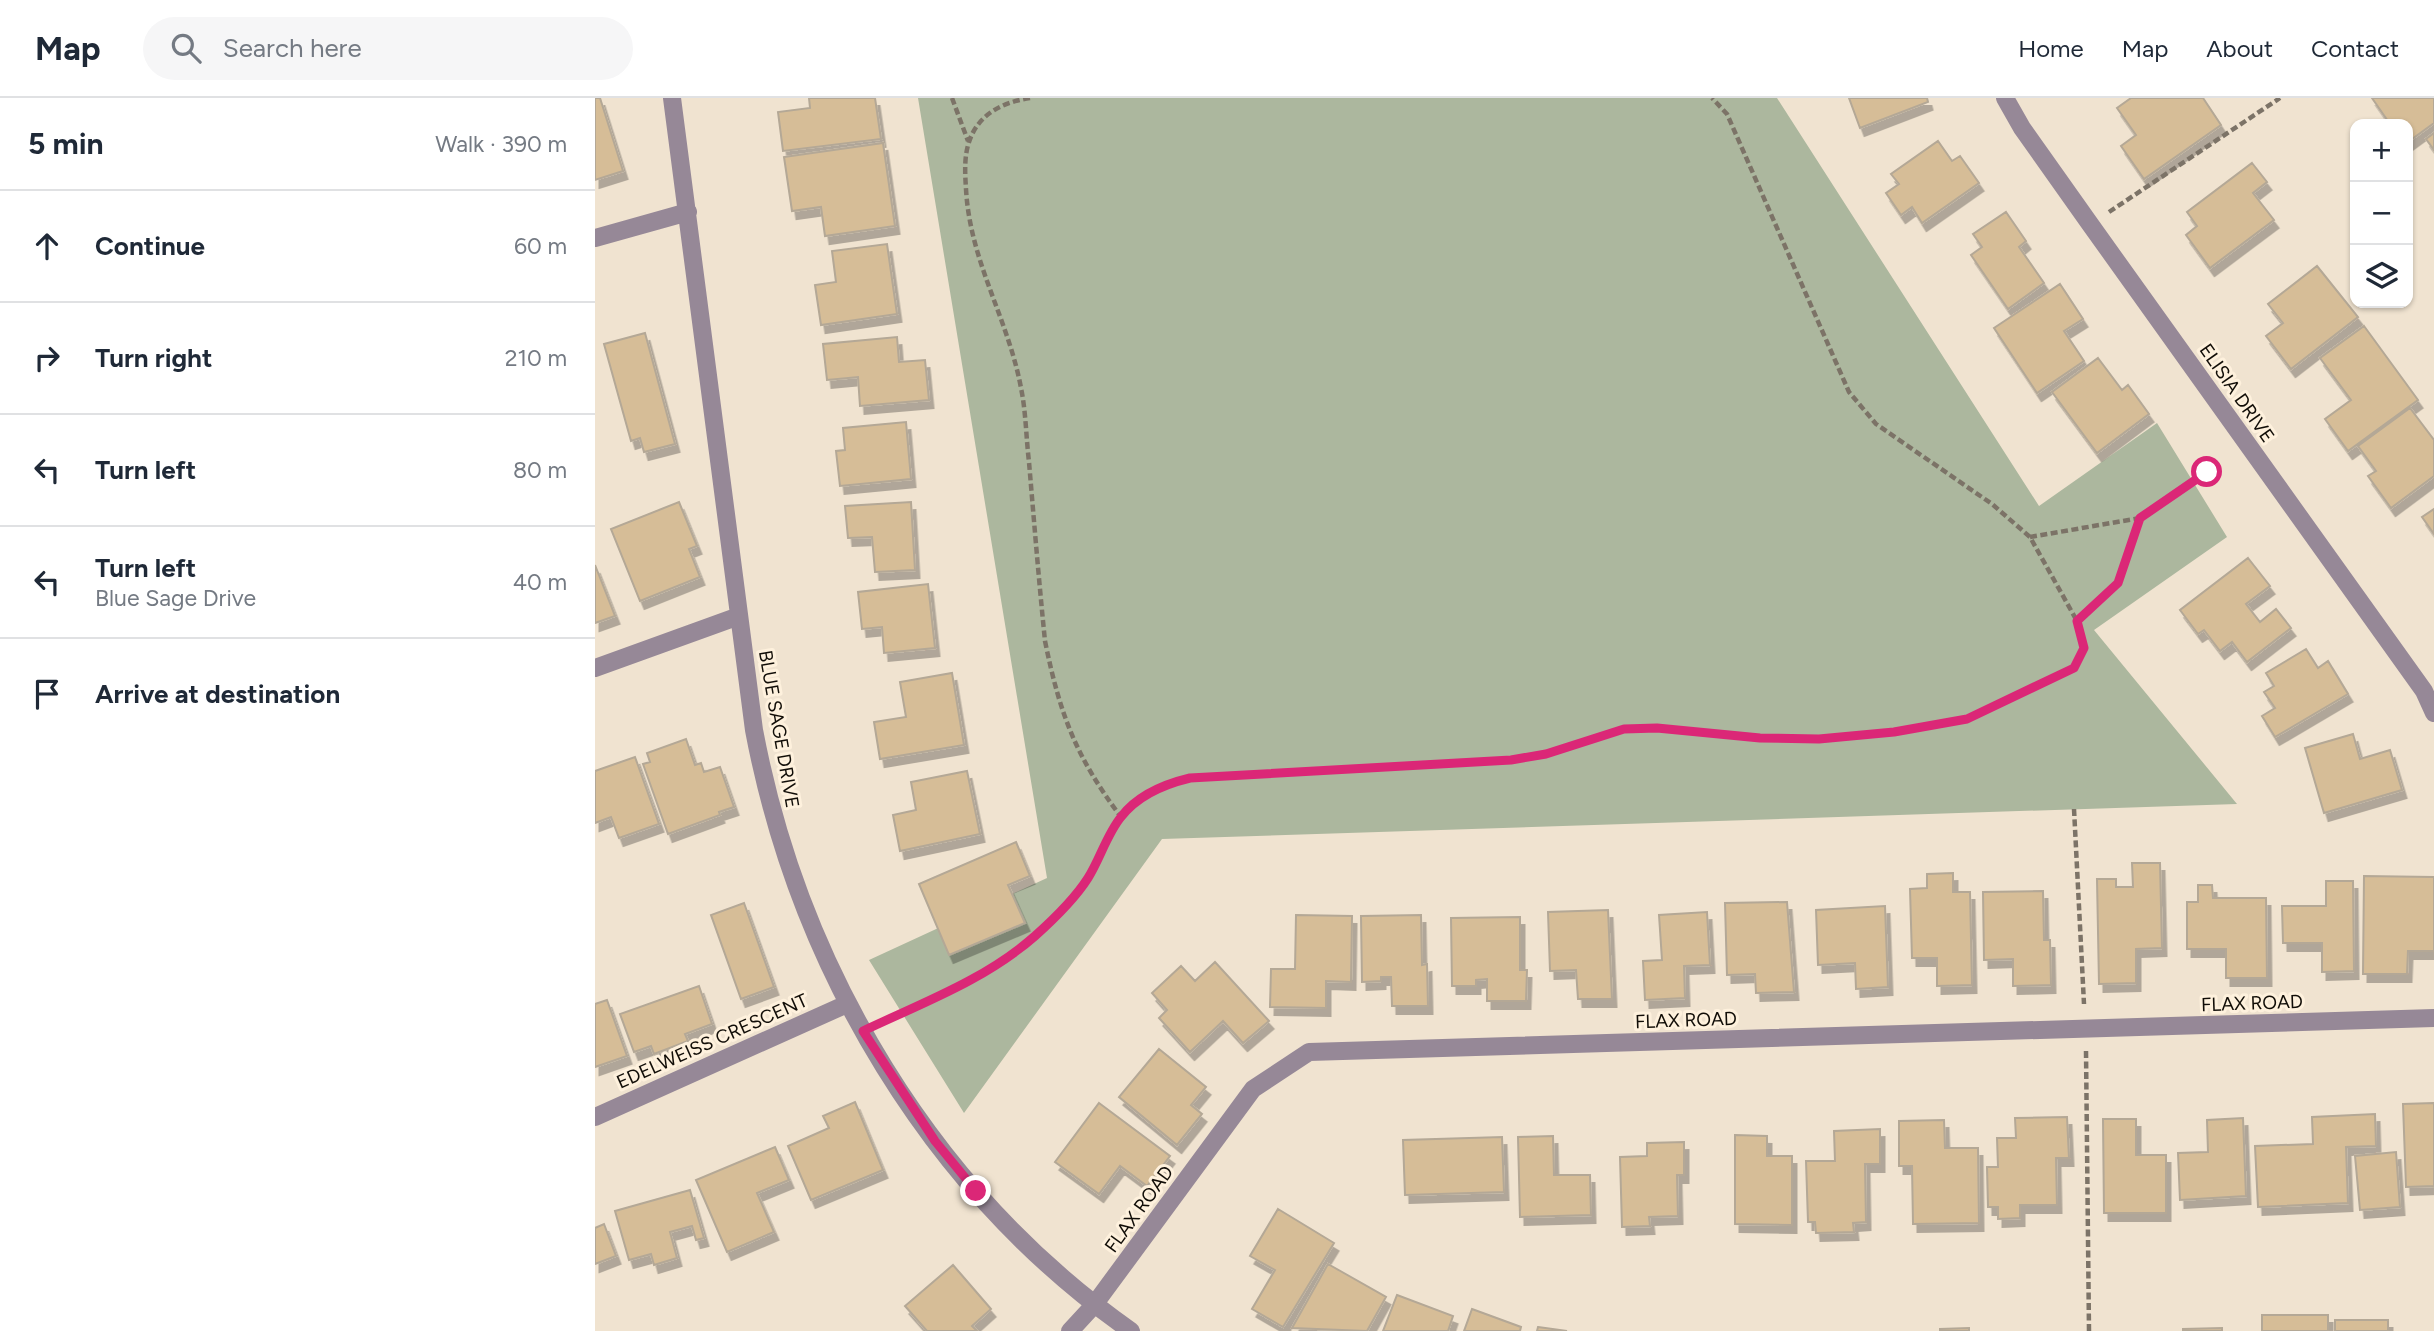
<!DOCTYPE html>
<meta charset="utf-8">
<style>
body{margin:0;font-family:Figtree,sans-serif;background:#f6f6f7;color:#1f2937}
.controls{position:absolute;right:21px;top:21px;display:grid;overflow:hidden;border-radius:14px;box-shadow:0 2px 5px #0004}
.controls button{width:63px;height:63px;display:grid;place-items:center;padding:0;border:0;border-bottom:2px solid #e0e1e3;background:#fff;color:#1f2937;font:35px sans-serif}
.stop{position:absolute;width:21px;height:21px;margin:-16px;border:5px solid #db2777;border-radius:50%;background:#fff}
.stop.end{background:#db2777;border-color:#fff;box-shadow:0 2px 7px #0008}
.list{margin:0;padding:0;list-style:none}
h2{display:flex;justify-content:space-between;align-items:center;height:91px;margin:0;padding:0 28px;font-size:30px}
h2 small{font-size:23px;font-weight:400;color:#747a83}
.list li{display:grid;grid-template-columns:46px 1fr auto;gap:21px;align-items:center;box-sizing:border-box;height:112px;padding:0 28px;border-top:2px solid #e0e1e3}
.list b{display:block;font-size:26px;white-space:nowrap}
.list p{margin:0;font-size:23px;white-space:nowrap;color:#747a83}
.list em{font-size:23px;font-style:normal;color:#747a83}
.icon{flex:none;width:38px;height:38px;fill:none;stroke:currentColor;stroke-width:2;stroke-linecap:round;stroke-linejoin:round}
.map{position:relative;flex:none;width:1839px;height:1233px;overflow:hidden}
header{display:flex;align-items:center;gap:42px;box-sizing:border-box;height:98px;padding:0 35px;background:#fff;border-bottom:2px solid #e0e1e3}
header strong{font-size:33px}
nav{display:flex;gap:38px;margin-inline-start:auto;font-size:24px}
.search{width:490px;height:63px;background:#f6f6f7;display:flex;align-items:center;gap:18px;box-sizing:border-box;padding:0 24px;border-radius:38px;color:#747a83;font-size:26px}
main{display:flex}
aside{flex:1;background:#fff}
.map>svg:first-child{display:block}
.green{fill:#acb79e}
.building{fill:#d6bd97;stroke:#b4a896;stroke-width:2;filter:url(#shadow)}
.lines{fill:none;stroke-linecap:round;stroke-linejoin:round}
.path{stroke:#7c7367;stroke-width:4.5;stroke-dasharray:7 3.5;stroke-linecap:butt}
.minor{stroke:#968897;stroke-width:18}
.route{stroke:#db2777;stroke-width:9}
.labels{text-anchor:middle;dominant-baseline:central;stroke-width:6;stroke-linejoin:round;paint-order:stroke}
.street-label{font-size:19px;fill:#110d07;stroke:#fef1dd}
</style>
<header>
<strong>Map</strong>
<div class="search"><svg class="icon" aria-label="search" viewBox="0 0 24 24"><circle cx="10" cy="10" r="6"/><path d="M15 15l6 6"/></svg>Search here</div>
<nav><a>Home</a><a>Map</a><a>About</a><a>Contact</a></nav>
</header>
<main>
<aside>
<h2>5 min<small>Walk · 390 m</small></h2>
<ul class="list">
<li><svg class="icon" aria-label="ahead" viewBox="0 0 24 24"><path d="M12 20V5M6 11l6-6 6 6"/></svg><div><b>Continue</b></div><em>60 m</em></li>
<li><svg class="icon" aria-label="right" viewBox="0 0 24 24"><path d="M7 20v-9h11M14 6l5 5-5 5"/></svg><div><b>Turn right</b></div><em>210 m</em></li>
<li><svg class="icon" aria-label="left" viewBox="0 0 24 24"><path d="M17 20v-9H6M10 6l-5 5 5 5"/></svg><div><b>Turn left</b></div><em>80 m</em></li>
<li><svg class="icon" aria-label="left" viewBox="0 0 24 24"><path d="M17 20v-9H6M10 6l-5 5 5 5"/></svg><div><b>Turn left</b><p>Blue Sage Drive</p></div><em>40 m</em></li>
<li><svg class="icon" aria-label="arrive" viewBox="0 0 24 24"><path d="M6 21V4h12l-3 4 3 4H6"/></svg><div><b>Arrive at destination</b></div></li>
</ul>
</aside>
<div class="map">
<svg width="1839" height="1233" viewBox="0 0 1839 1233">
<defs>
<filter id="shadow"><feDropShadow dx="4.5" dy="8" stdDeviation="0" flood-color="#0004"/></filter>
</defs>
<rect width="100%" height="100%" fill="#f0e3d0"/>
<path class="green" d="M323,0H1182L1444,408L1562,325L1632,439L1499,532L1642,706L567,741L369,1015L274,862L452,780Z"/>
<path class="building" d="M0,0H5L28,73L0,82Z
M214,0H280L286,41L188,53L183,14L215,10Z
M1254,0H1332L1333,4L1265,30Z
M1536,0H1608L1626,27L1549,81L1526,48L1541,37L1522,10Z
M1777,0H1839V25L1813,44V26H1795Z
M1839,35V52L1831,41Z
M1343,43L1357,63L1365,58L1384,85L1327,125L1317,109L1306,117L1291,95L1304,86L1296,76Z
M288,45L300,128L230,138L226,109L197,113L189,59Z
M1657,65L1672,84L1658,95L1679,122L1615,170L1591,137L1602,128L1592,114Z
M1411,114L1431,143L1424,149L1449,185L1413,211L1376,157L1387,149L1378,136Z
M292,146L302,216L226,227L220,187L241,184L237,153Z
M1722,168L1763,219L1696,271L1671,238L1688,225L1673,206Z
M1465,186L1488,221L1469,233L1489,263L1442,295L1399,230Z
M1769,228L1823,302L1753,353L1730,321L1756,302L1725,260Z
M50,235L80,346L49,354L45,340L36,343L9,246Z
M302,239L304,264L330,262L334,302L265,308L263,279L232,282L228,246Z
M1503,260L1527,292L1533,287L1554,316L1502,355L1457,294Z
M1815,310L1839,342V378L1796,410L1773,378L1781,373L1763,348Z
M311,324L316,381L245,388L241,353L250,352L248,330Z
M84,404L102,448L94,451L105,479L45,503L16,431Z
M316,404L320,472L280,474L277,439L253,440L250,408Z
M1839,411V436L1827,419Z
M1653,460L1675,488L1651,506L1665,524L1681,511L1696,530L1652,564L1637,544L1625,553L1609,532L1603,536L1585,512Z
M0,467L20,518L0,525Z
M333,486L340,550L289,555L287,529L267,531L263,494Z
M1711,551L1723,570L1733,563L1753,596L1680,639L1667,618L1680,610L1669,594L1679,588L1671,575Z
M357,575L369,647L285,661L279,624L311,619L305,584Z
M1758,636L1765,661L1795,652L1807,692L1729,715L1710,650Z
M91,641L100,667L106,665L109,674L125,669L139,709L124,714L125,717L73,736L48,666L55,664L52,655Z
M40,659L64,726L24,740L16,719L0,725V673Z
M372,673L385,736L305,753L298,717L321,712L316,684Z
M421,744L435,778L413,787L430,825L354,857L324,786Z
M1537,765H1565L1567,850L1541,851V885L1504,886L1502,781H1521V789H1538Z
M1358,775V794H1375L1377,887L1342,888V860H1317L1315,791L1332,790V776Z
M1769,778L1839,779V853H1813L1812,876H1768Z
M1731,783H1758L1759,873L1727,874V845H1688L1687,808H1731Z
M1603,787H1617L1618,800H1671L1672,880H1631V851H1592V804H1603Z
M1448,793L1449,842H1455L1456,887L1418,888V861L1389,862L1388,794Z
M1192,804L1199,894L1161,895L1160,876L1132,877L1130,805Z
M149,805L179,889L146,901L116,817Z
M1290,808L1293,889L1261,891L1260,865L1223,867L1221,812Z
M1013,812L1017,901H983L981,872L955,873L953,814Z
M1112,814L1115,867L1089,868L1090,900L1050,902L1048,863L1067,862L1064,817Z
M701,817L757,818L756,884L731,883V910L675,909L676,871H700Z
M826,817L827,867L832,866L833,908H797L796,879H786V883L767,884L766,818Z
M925,819V872H932L931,903H892V881L881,882V888H857L856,820Z
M620,864L674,923L648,945L628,923L595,954L564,920L572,912L557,895L586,868L600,883Z
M104,888L117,926L90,936L93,943L59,956L56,948L39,954L25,916Z
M12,902L32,958L0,969V906Z
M564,951L611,989L596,1007L607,1016L582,1047L524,999Z
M260,1004L288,1072L216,1102L193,1048L234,1030L228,1018Z
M504,1005L575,1058L552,1088L525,1068L504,1096L460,1064Z
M1839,1005V1088L1811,1089L1808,1006Z
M1780,1016L1781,1048L1751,1049L1753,1105L1663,1109L1660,1048L1718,1046L1717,1019Z
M1472,1019L1474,1060H1461L1462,1107H1425V1120L1403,1121V1109H1393L1392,1069H1403L1402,1040H1421L1420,1020Z
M1648,1020L1651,1098L1585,1102L1583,1055L1613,1054L1612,1022Z
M1508,1021H1541V1057H1571V1115H1509Z
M1349,1022L1350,1050H1383L1384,1125L1318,1126L1317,1068H1304V1023Z
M1285,1031V1066H1270L1271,1124L1258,1125L1259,1134L1221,1135L1220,1124H1213L1211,1063H1240L1239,1033Z
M1140,1037L1172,1038V1058H1197V1127L1140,1126Z
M958,1038L959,1077H995L996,1117L925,1119L923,1039Z
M907,1039L909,1094L810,1097L808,1042Z
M1089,1044V1077H1082L1083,1118L1054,1119L1055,1128L1027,1129L1025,1059L1052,1058V1045Z
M180,1049L194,1082L162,1095L179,1134L132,1154L101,1082Z
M1801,1054L1805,1109L1765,1112L1760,1058Z
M95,1092L109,1140L101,1142L97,1128L75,1134L82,1160L59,1167L56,1156L34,1162L20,1113Z
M683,1111L739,1145L688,1229L657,1211L680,1172L655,1158Z
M9,1126L21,1158L0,1166V1130Z
M733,1166L791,1199L772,1233L697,1230Z
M358,1167L396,1211L377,1228L382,1233H332L310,1208Z
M802,1197L858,1218L853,1233H788Z
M877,1211L926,1229L925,1233H869Z
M1667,1217H1733V1233H1667Z
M1740,1222H1793V1233H1740Z
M943,1229L972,1233H942Z
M1374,1230V1233H1345V1231Z
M1627,1230V1233H1588V1231Z"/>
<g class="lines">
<path class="path" d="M357,0L373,43
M435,0C408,4 383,16 374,44C369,59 370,75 371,91C375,164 413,220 426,290C431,314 431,339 434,364C439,423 444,484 450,543C465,617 481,659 526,719
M1514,114L1685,0
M1435,439L1545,420L1612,374
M1482,523L1523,485L1545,420
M1479,711L1489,906
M291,922C343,898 395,876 439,839C459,821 479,802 493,780C505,761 512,736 526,719C542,698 570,686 595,680L916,662L952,656L1029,631L1062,630L1165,640L1224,641L1299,634L1372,621L1479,570L1488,550L1482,523L1435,439L1397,406L1281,326L1254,294L1132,16L1117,0
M1491,953L1494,1233"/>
<path class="minor" d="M77,0L159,632C204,870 336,1093 536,1233
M1410,0L1427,30L1495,126L1829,593L1839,615
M0,140L93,114
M0,570L144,518
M0,1019L252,906
M475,1233L499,1207L658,991L714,954L1839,920"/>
</g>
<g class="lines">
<path class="route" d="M381,1093L340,1043L268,933C327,905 390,882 440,838C459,821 479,802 493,780C505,761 512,736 526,719C542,698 570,686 595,680L916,662L951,656L1029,631L1062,630L1165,640L1224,641L1299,634L1372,621L1479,570L1489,550L1482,523L1523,485L1545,420L1612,374"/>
</g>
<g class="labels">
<g class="street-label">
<text transform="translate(1642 295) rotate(55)">ELISIA DRIVE</text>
<text transform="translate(184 631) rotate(80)">BLUE SAGE DRIVE</text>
<text transform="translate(1657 905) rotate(-2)">FLAX ROAD</text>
<text transform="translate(1091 922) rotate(-2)">FLAX ROAD</text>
<text transform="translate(117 943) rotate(-24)">EDELWEISS CRESCENT</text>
<text transform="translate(544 1111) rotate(-54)">FLAX ROAD</text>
</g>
</g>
</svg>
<div class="controls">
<button>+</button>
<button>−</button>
<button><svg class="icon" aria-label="layers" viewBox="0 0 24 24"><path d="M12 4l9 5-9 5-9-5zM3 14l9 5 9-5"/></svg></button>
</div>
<div class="stop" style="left:1612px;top:374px"></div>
<div class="stop end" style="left:381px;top:1093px"></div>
</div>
</main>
